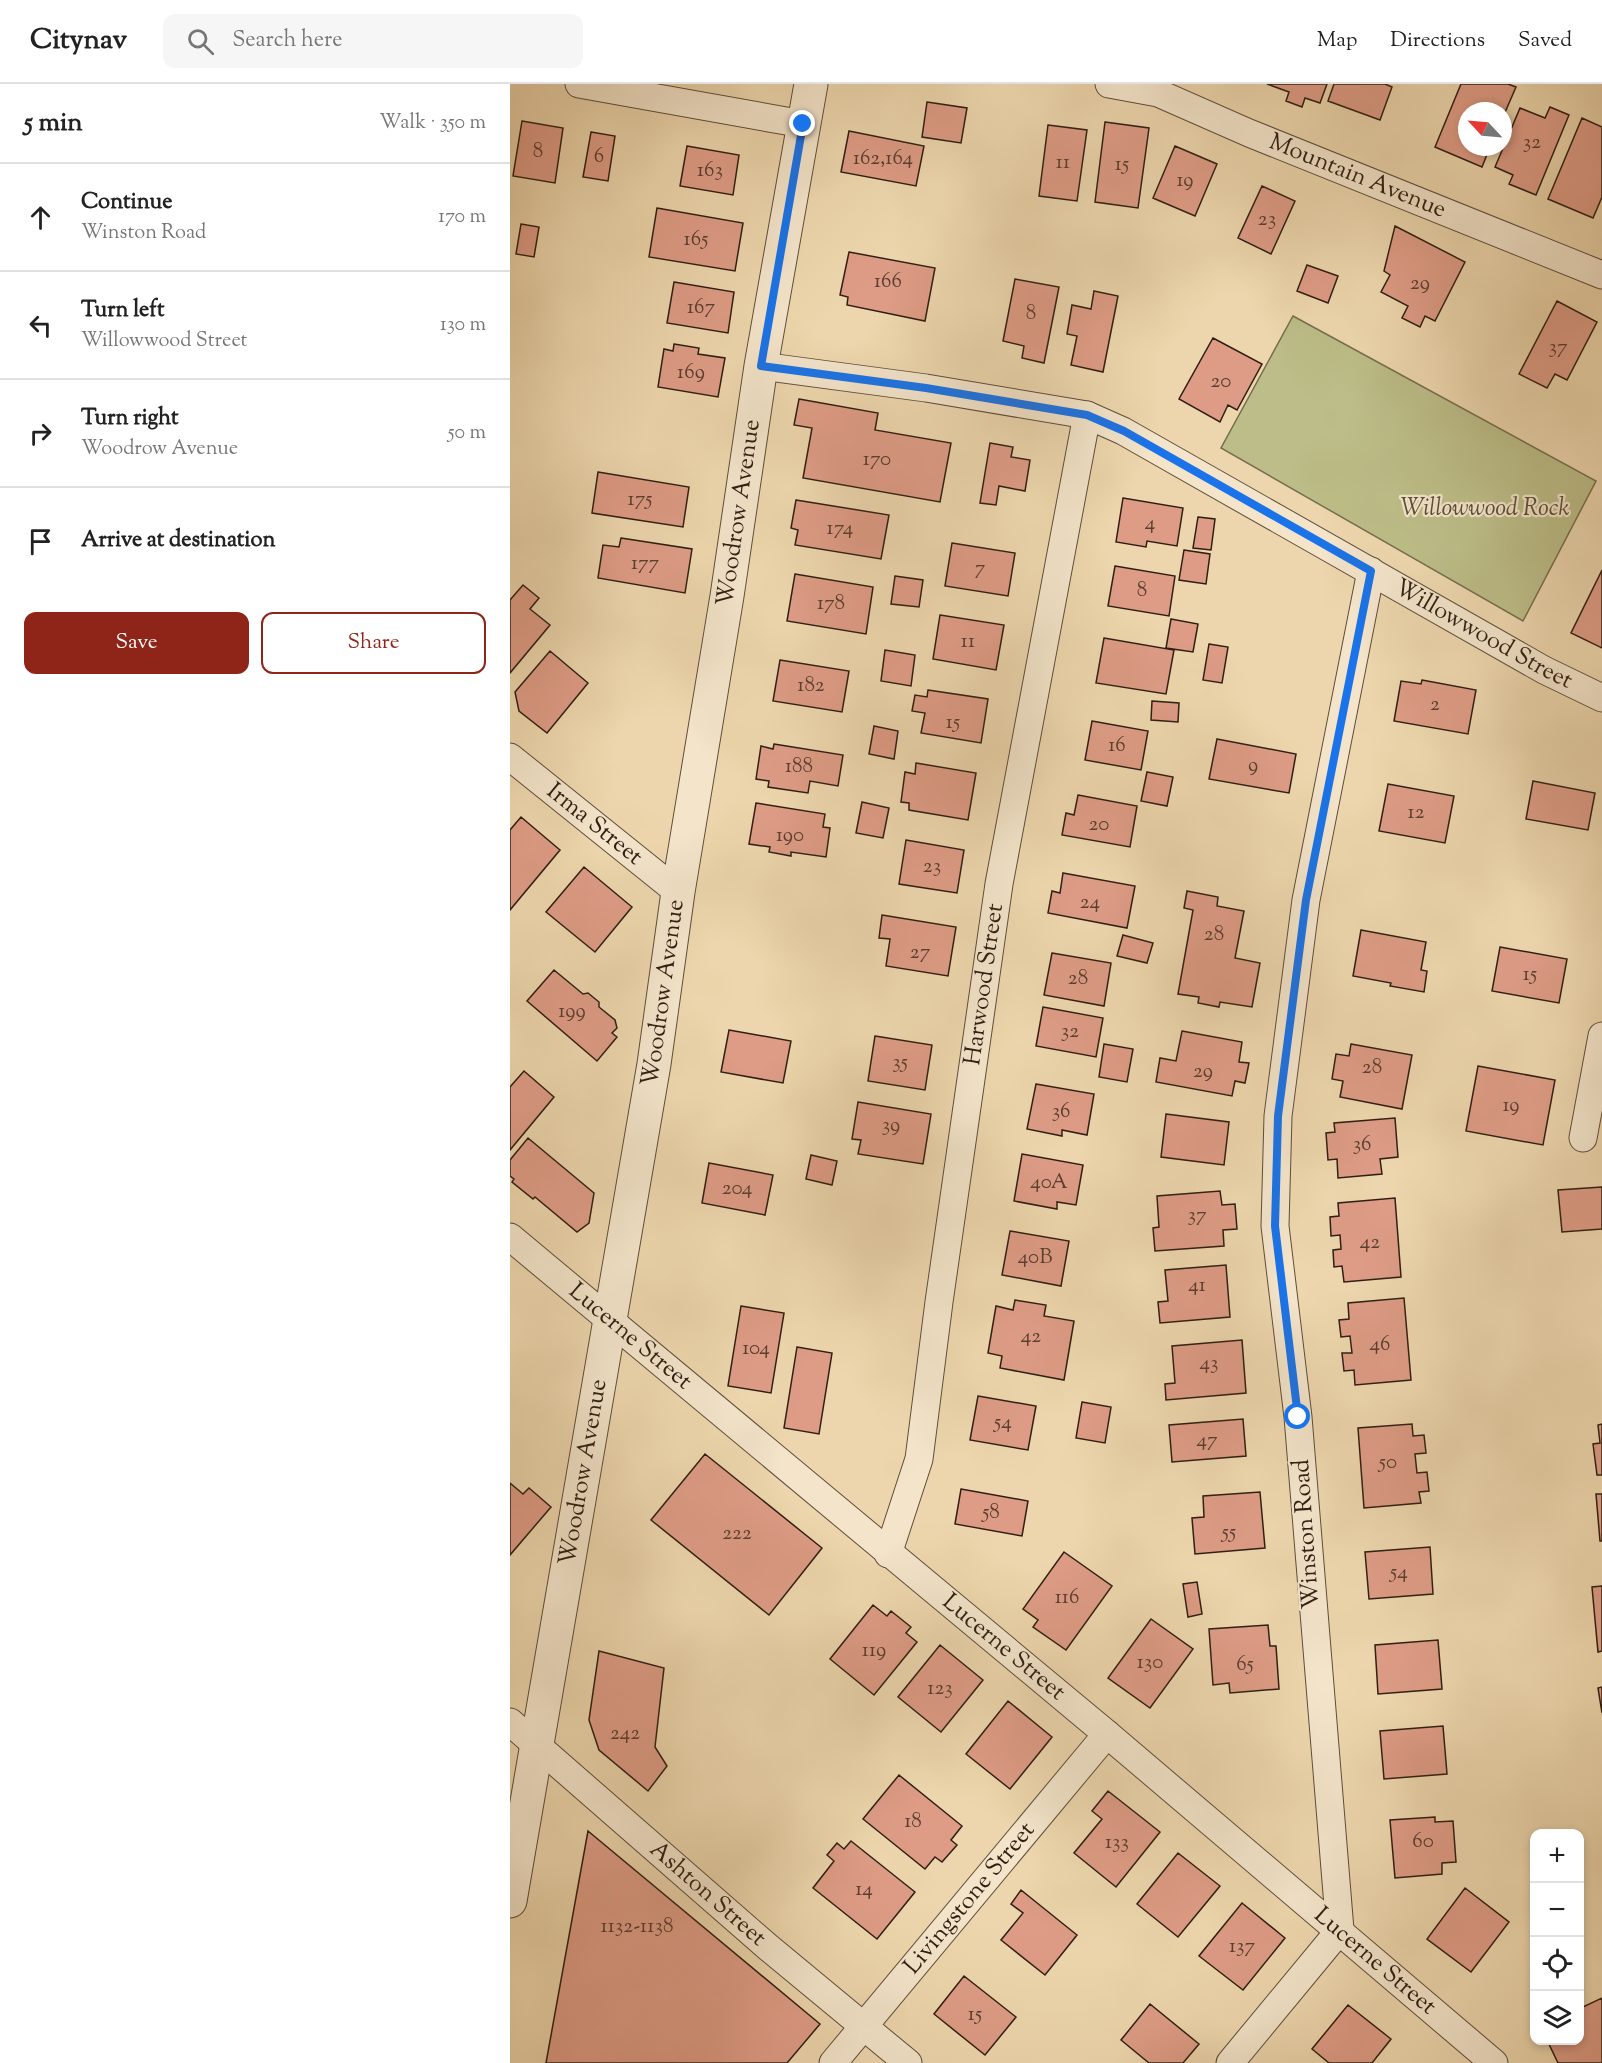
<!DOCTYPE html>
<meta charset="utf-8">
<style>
body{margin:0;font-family:"Sorts Mill Goudy",serif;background:#f6f6f6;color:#222}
.controls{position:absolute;right:18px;bottom:18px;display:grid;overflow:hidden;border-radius:12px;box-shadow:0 3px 9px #0003}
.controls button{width:54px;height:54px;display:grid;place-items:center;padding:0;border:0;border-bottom:2px solid #e0e0e0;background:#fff;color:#222;font:30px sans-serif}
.compass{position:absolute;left:948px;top:18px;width:54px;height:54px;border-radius:50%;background:#fff;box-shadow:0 3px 9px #0003;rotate:296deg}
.stop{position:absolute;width:18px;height:18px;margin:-14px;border:4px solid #1a73e8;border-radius:50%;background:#fff}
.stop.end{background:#1a73e8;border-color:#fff;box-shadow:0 2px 6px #0008}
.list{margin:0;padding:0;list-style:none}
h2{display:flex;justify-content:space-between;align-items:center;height:78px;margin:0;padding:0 24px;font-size:26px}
h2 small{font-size:20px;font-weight:400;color:#767676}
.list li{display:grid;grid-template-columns:39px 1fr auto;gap:18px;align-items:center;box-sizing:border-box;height:108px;padding:0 24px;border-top:2px solid #e0e0e0}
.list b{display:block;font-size:22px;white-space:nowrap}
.list p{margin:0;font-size:20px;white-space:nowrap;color:#767676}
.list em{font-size:20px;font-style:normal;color:#767676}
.actions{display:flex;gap:12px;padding:18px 24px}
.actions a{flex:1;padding:14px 0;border:2px solid #8f2418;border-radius:12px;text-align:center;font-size:21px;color:#8f2418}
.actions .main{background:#8f2418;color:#fff}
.icon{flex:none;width:33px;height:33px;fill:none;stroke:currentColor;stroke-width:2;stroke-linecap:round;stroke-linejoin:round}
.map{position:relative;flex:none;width:1092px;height:1979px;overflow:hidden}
header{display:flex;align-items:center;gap:36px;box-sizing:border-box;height:84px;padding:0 30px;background:#fff;border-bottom:2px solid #e0e0e0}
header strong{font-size:28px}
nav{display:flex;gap:33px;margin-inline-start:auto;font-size:21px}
.search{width:420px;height:54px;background:#f6f6f6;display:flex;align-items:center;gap:15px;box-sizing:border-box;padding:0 21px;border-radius:12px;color:#767676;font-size:22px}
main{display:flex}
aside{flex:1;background:#fff}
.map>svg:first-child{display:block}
.green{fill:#bcbd88;stroke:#766e4e;stroke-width:1.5}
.building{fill:#de9c86;stroke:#2f1f13;stroke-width:1.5}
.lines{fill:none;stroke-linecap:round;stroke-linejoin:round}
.minor-casing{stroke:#5e4d3a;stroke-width:29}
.tertiary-casing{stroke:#5e4d3a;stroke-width:35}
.minor{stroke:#f3e4ca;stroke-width:27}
.tertiary{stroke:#f3e4ca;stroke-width:33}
.route{stroke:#1a73e8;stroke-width:8}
.labels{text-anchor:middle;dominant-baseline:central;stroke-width:4.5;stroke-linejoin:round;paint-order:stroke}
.number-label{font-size:21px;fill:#5b3e30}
.street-label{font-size:24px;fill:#2f1f13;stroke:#f3e4ca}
.park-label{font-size:24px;font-style:italic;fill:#594e36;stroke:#f3e4ca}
</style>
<header>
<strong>Citynav</strong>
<div class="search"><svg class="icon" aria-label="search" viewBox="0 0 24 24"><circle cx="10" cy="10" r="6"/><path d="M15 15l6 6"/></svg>Search here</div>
<nav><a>Map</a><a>Directions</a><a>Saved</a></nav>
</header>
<main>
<aside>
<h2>5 min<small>Walk · 350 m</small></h2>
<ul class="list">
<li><svg class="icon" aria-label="ahead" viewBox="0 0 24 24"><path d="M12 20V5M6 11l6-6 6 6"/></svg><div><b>Continue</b><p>Winston Road</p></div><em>170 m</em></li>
<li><svg class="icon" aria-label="left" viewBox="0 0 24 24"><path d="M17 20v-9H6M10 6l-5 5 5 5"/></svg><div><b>Turn left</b><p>Willowwood Street</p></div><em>130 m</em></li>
<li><svg class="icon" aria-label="right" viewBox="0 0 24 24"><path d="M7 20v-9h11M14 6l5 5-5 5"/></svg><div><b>Turn right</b><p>Woodrow Avenue</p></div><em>50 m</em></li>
<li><svg class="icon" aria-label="arrive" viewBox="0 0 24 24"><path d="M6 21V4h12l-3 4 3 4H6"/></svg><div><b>Arrive at destination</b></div></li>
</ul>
<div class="actions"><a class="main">Save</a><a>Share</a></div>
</aside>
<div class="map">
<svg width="1092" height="1979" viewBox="0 0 1092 1979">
<rect width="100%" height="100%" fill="#edd6ad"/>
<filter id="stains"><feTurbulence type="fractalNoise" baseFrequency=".00333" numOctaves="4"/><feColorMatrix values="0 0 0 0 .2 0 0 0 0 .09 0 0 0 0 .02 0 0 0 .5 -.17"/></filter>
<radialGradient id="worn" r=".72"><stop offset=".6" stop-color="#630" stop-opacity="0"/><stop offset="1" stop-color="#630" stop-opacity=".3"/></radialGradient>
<path class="green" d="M783,232L1086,397L1013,537L711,364Z"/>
<path class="building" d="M757,0H817L810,19L795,14L792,23L776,17L779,8Z
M824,0H875L882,3L870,36L818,17Z
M951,0H998L1006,3L993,33V27H957V63H980L972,83L925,63Z
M417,18L457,24L451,59L412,53Z
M1040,23L1059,31L1026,111L999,100L1003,91L985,83L1010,24L1035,34Z
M1072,34L1092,43V113L1083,134L1038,115Z
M12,37L53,44L45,99L3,92Z
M595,38L639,44L628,124L585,118Z
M538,41L577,46L567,117L529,112Z
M339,47L414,62L406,102L331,88Z
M81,48L105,52L98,97L73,93Z
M177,62L229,71L223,111L170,102Z
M665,62L707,80L685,132L643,114Z
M752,102L785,117L761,170L728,154Z
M147,124L233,139L225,187L139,173Z
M11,140L29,143L24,173L6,170Z
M885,142L955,178L925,237L915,232L910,243L892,234L898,222L871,208L880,191L874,187Z
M339,168L425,184L415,237L337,221L338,213L330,211Z
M797,181L828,192L818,219L787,207Z
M505,195L549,203L534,279L512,274L514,262L493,257Z
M164,198L224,208L218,249L157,239Z
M584,207L608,212L593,288L561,281L567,252L557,250L562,221L581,225Z
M1047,217L1087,238L1057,296L1045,290L1037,304L1009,290Z
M703,254L752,280L727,326L718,321L710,338L669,315Z
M164,260L189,264L188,270L215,274L208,313L148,303L154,265L163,267Z
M289,315L368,329L365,346L441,359L430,418L293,394L302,344L284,341Z
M480,359L503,363L501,373L520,376L515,407L489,402L486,421L470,419Z
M88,388L179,403L173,443L82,429Z
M613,414L673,424L667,462L637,457L636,463L606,458Z
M286,416L379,431L371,475L285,461L288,446L281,444Z
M688,433L705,435L701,466L683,464Z
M111,454L182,465L175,509L88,494L93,461L109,463Z
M442,459L505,469L498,512L435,502Z
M674,466L700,470L696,500L669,496Z
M605,482L665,492L659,532L598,522Z
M1092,486V564L1061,549Z
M285,490L363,503L356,550L277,537Z
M385,492L413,496L409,523L381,520Z
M13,501L29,514L20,525L40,541L0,589V516Z
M430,531L494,541L486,586L423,575Z
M661,535L688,540L683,568L656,564Z
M594,554L664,566L656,610L586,599Z
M699,560L718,563L712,599L693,596Z
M375,566L405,571L401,602L371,597Z
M40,567L78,599L37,649L9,627L5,608Z
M270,576L339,587L332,628L263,617Z
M912,596L966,606L958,650L884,637L891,597L911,600Z
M418,606L478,615L471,659L411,649L415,629L402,627L405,611L417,613Z
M642,617L669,619L668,638L641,636Z
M582,637L638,647L631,686L575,676Z
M364,642L388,647L384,675L359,670Z
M707,655L786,670L779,709L699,695Z
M264,660L333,671L328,702L300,697L298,709L258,703L259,697L246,695L251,662L263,665Z
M406,679L466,689L458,736L399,726V719L391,718L395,688L405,690Z
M637,688L663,693L657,722L631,717Z
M1023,697L1085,709L1078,746L1016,735Z
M878,700L944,712L935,759L869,747Z
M568,711L627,722L620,763L552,751L556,729L564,731Z
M352,718L379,724L373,754L346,749Z
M246,719L315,730L313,743L320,744L316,773L281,768V772L259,768L260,763L239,760Z
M11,733L50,766L0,826V746Z
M396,756L454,766L447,809L389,800Z
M74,783L122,823L85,868L36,828Z
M553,789L625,802L617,844L538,829L542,807L550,809Z
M677,807L708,813L707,822L734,827L725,874L750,879L742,923L710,918L709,923L688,919L689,913L668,910L683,826L674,824Z
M372,831L446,843L438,892L376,882L380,855L369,854Z
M851,846L916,858L911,886L917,887L914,908L880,902L881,899L843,892Z
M613,851L643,859L637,879L607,872Z
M990,863L1057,875L1049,919L982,907Z
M542,869L601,879L594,922L534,911Z
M44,886L73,910L78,909L89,918V923L105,936L107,944L102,949L107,953L87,977L17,917Z
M533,923L593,934L586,973L526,962Z
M219,946L281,957L273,999L211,988Z
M672,947L732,958L729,978L739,979L735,999L725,997L722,1012L646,998L650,974L666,977Z
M365,952L422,961L415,1006L358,997Z
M594,960L623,965L617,998L589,993Z
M841,960L902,971L892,1025L830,1013L833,997L822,995L826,970L839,972Z
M968,982L1045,996L1033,1061L956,1047Z
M14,987L44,1013L0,1066V1003Z
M526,1000L584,1010L577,1051L552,1046V1052L517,1045Z
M348,1018L421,1030L413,1080L348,1070L351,1056L342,1055Z
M656,1030L719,1038L714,1081L651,1073Z
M885,1034L888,1073L870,1075L872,1090L828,1094L827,1075L818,1076L816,1049L825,1048L824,1039Z
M18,1054L84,1109L79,1139L67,1148L25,1113L23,1115L2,1098L4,1095L0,1092V1076Z
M512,1070L573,1081L566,1121L547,1118V1125L504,1117Z
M301,1071L327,1077L322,1101L296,1095Z
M199,1079L263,1091L255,1131L192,1119Z
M1092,1103V1145L1052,1148L1048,1106Z
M710,1107L712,1121L725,1120L727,1145L713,1146L714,1162L645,1167L643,1144L649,1143L647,1112Z
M885,1114L891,1193L834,1198L832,1182L824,1183L823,1166L831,1165L830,1151L821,1152L820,1133L829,1132L828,1119Z
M500,1147L559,1157L551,1202L492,1191Z
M716,1181L720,1233L650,1239L648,1218L658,1217L655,1186Z
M894,1214L901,1296L845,1301L844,1286L834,1287L832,1269H842L840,1252L831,1253L829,1236L839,1235L838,1219Z
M505,1216L536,1221L534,1232L564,1237L554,1296L490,1284L492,1272L478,1269L486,1222L503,1226Z
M231,1222L274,1229L261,1309L218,1302Z
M732,1256L736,1309L656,1316L655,1300L665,1299L662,1262Z
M287,1263L322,1269L309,1350L274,1344Z
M468,1312L526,1322L518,1366L460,1356Z
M572,1318L601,1323L595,1359L566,1354Z
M733,1335L736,1372L662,1378L659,1341Z
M902,1340L903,1352L914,1351L916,1369L905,1370L907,1389L917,1388L919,1407L909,1408L911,1419L854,1424L848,1344Z
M1092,1340V1391H1087L1083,1360L1090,1359L1088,1341Z
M195,1370L312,1464L259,1531L141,1436Z
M0,1399L13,1410L19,1404L41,1423L0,1471Z
M451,1405L518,1417L512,1452L445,1440Z
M750,1408L755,1464L685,1470L682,1434L694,1433L693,1412Z
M1086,1410H1092V1457H1090Z
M920,1463L923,1510L859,1515L855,1468Z
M554,1468L602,1502L556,1566L523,1543L528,1536L513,1525Z
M687,1498L692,1530L678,1533L673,1500Z
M1092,1502V1567L1088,1568L1082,1503Z
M363,1521L377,1532L381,1527L401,1543L396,1549L407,1558L364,1611L320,1575Z
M641,1535L683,1565L640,1624L598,1594Z
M758,1541L760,1562H766L769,1605L720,1609L719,1599L703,1601L699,1545Z
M928,1556L932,1605L868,1610L865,1561Z
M430,1561L473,1596L431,1648L388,1613Z
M89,1567L154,1584L145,1663L157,1682L138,1707L89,1666L79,1636Z
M1092,1603V1629L1088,1604Z
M498,1617L542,1653L500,1705L456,1670Z
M933,1642L937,1690L874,1695L870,1647Z
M389,1691L452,1742L441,1756L447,1761L432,1778L425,1773L415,1785L353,1735Z
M598,1707L650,1748L606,1803L564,1769L592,1735L582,1727Z
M925,1733V1738L943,1737L946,1778L932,1779V1790L885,1794L880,1736Z
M78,1747L310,1940L277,1979H36Z
M341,1757L405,1808L367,1855L303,1804L324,1777L317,1771L327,1759L334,1765Z
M668,1769L710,1802L668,1853L627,1820Z
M955,1804L999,1838L961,1888L917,1855Z
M511,1806L567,1851L535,1891L491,1856L513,1829L501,1820Z
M732,1819L775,1854L733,1906L689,1872Z
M454,1892L506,1933L475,1971L424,1930Z
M1092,1914V1979H1048L1037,1956H1070V1921L1071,1924Z
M640,1920L689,1960L673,1979H639L611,1956Z
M838,1921L881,1955L862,1979H819L802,1965Z"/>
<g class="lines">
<defs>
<g id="minor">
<path d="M69,0L293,40"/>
<path id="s1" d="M599,0L648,9L739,49L1092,191"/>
<path id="s2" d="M251,282L416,304L577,331L613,347L1034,586L1092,614"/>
<path id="s3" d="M0,673L168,808"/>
<path d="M1073,1054L1092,952"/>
<path id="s4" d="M0,1153L597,1650L984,1979"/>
<path id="s5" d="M378,1470L409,1375L429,1218L489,800L577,331"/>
<path id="s6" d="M0,1638L259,1864L398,1979"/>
<path id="s7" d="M323,1979L597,1650"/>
<path d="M720,1979L830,1846L788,1333L765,1142L768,1032L796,816L861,487"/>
</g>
<g id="tertiary">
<path id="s8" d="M0,1817L144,980L168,808L217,512L251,282L301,0"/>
</g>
</defs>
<use href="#minor" class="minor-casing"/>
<use href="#tertiary" class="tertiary-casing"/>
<use href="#minor" class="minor"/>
<use href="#tertiary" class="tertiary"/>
</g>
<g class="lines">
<path class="route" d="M293,40L251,282L416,304L577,331L614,347L861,487L796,816L768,1032L765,1142L788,1333"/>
</g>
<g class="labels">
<g class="number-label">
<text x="1022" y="59">32</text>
<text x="28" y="68">8</text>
<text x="89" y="73">6</text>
<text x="373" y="75">162,164</text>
<text x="553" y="79">11</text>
<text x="612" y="81">15</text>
<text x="200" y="87">163</text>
<text x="675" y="97">19</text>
<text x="757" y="136">23</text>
<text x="186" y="156">165</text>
<text x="378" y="198">166</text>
<text x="910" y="200">29</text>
<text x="191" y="224">167</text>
<text x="521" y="230">8</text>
<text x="1048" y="264">37</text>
<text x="181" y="289">169</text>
<text x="711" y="298">20</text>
<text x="367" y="376">170</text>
<text x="130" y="416">175</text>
<text x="640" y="440">4</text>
<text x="330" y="445">174</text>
<text x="135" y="480">177</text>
<text x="470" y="485">7</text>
<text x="632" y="507">8</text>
<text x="321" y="520">178</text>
<text x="458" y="558">11</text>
<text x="301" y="602">182</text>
<text x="925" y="621">2</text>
<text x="443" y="639">15</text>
<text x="607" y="662">16</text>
<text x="743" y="682">9</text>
<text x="289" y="683">188</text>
<text x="906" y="729">12</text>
<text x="589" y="741">20</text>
<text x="280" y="752">190</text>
<text x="422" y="783">23</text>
<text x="580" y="819">24</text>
<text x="704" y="851">28</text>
<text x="410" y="869">27</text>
<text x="1020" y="891">15</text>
<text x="568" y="895">28</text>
<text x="62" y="928">199</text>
<text x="560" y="948">32</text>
<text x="390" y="979">35</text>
<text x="862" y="984">28</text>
<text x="693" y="988">29</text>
<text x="1001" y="1022">19</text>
<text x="551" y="1028">36</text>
<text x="381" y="1042">39</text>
<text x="852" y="1061">36</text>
<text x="539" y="1099">40A</text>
<text x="227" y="1105">204</text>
<text x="687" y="1132">37</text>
<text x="860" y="1159">42</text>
<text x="525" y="1174">40B</text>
<text x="687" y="1202">41</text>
<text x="521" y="1253">42</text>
<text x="870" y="1261">46</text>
<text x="246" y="1265">104</text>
<text x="699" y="1280">43</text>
<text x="493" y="1339">54</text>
<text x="697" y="1357">47</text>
<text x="878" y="1379">50</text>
<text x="481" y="1429">58</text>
<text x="719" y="1449">55</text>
<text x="227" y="1450">222</text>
<text x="889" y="1489">54</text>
<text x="557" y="1514">116</text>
<text x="364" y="1567">119</text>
<text x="640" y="1579">130</text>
<text x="735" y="1581">65</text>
<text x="430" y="1605">123</text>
<text x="115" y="1650">242</text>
<text x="403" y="1738">18</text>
<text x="913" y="1758">60</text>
<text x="607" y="1759">133</text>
<text x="354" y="1806">14</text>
<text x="127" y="1843">1132-1138</text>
<text x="732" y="1863">137</text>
<text x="465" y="1931">15</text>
</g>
<g class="street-label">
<text stroke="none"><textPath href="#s1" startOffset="266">Mountain Avenue</textPath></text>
<text stroke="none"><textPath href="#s8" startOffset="1407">Woodrow Avenue</textPath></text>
<text stroke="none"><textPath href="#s2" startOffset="783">Willowwood Street</textPath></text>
<text stroke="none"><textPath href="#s3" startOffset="108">Irma Street</textPath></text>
<text stroke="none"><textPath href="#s5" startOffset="579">Harwood Street</textPath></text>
<text stroke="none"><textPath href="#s8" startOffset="921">Woodrow Avenue</textPath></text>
<text stroke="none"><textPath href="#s4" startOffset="156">Lucerne Street</textPath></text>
<text stroke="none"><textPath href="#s8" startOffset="435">Woodrow Avenue</textPath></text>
<text transform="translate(797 1450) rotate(-94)">Winston Road</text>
<text stroke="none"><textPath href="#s4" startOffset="642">Lucerne Street</textPath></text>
<text stroke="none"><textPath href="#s6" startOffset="262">Ashton Street</textPath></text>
<text stroke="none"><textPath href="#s7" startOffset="214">Livingstone Street</textPath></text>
<text stroke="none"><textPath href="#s4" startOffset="1128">Lucerne Street</textPath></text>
</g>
<g class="park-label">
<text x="975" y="425">Willowwood Rock</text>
</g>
</g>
<rect width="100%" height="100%" filter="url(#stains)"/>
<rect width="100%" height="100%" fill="url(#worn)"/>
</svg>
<div class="controls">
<button>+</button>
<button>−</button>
<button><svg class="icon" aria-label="locate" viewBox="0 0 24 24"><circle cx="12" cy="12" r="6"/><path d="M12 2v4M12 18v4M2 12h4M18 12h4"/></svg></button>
<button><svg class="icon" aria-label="layers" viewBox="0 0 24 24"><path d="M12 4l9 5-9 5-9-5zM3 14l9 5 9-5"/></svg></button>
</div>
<svg class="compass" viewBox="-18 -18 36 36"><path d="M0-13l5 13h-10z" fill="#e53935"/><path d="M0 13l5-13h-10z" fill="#767676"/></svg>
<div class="stop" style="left:788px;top:1333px"></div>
<div class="stop end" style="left:293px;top:40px"></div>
</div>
</main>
